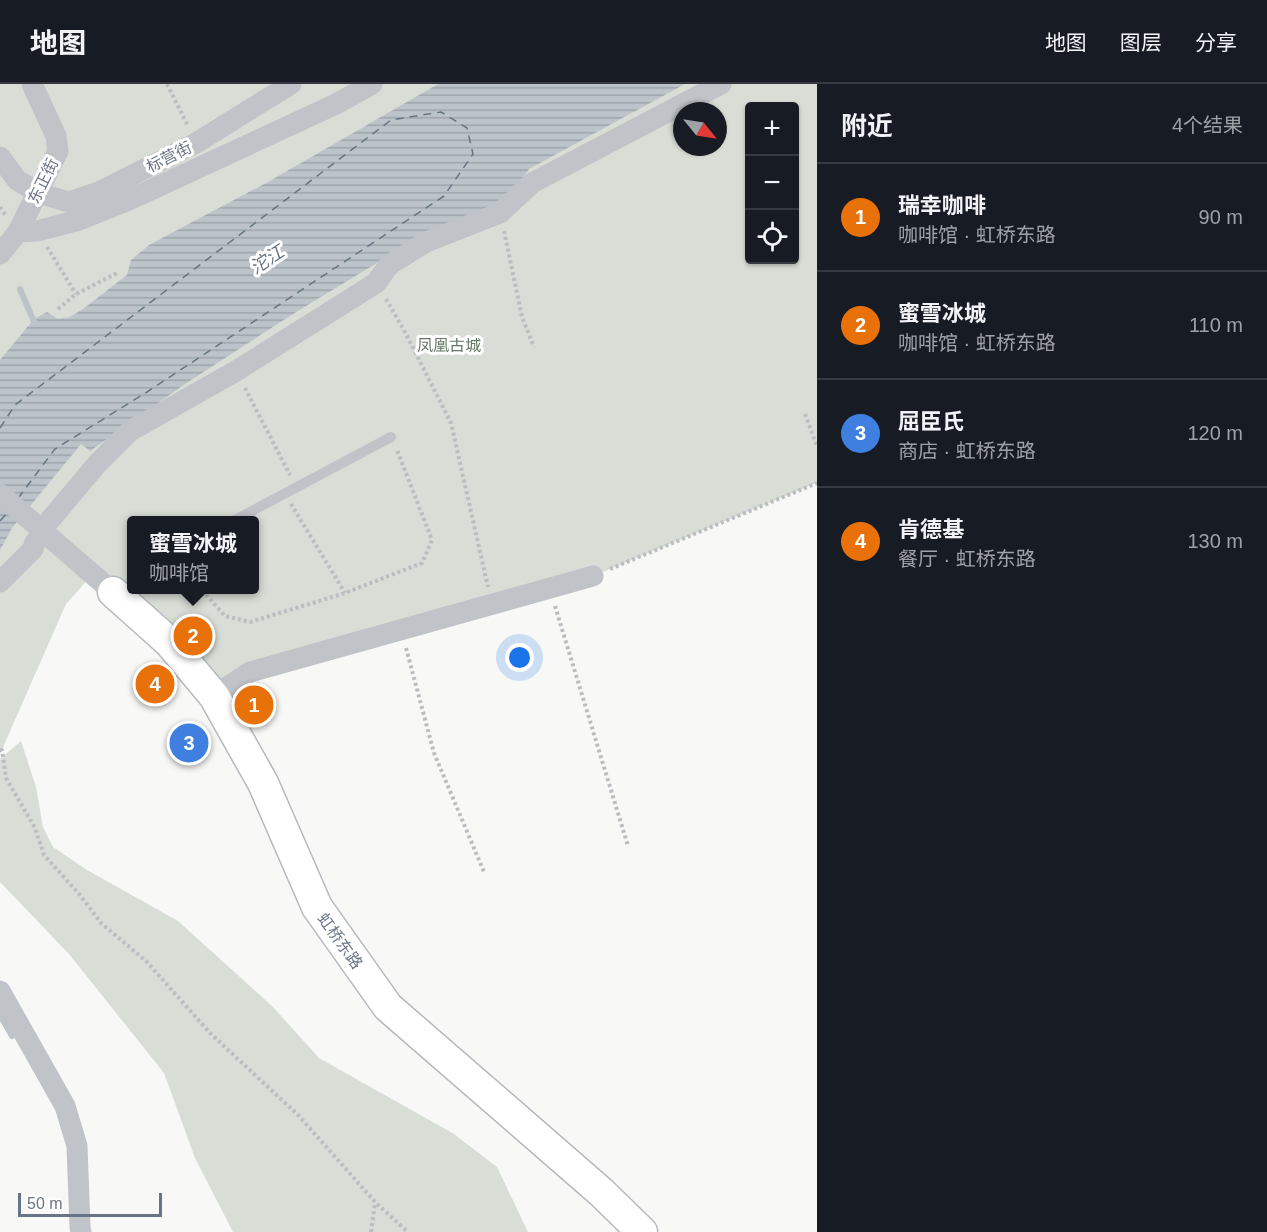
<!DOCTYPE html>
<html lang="zh">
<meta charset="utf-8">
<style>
body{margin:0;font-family:Helvetica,"Noto Sans SC",sans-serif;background:#20242c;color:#f1f3f6}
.controls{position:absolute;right:18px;top:18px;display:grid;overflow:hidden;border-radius:6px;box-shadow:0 2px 4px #0004}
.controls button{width:54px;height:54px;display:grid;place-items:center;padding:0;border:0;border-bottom:2px solid #363941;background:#171b24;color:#f1f3f6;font:30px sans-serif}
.compass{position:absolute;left:673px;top:18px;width:54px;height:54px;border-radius:50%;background:#171b24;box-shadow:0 2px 4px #0004;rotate:120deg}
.scale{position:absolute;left:18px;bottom:15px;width:144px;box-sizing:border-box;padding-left:6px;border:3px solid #697586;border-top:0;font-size:16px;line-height:21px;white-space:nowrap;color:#697586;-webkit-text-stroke:4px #fff;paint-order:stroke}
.you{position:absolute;left:520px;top:574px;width:21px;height:21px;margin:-15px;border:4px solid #fff;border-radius:50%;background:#1a73e8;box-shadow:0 0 0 9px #1a73e833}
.badge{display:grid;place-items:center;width:39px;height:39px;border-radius:50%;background:#dc7133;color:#fff;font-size:20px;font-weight:700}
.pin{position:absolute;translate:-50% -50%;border:3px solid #fff;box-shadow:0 2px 6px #0006}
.popup{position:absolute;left:127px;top:432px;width:132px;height:78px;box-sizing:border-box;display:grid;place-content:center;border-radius:6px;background:#171b24;filter:drop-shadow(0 2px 4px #0005);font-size:20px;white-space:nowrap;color:#9ea1a6}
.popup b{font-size:22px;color:#f1f3f6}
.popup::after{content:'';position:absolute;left:50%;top:100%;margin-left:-12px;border:12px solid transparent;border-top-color:#171b24}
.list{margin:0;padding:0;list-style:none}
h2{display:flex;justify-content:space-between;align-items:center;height:78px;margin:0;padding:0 24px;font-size:26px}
h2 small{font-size:20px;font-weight:400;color:#9ea1a6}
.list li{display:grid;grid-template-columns:39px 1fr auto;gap:18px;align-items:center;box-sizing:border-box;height:108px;padding:0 24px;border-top:2px solid #363941}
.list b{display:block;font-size:22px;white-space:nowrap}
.list p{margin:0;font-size:20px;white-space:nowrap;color:#9ea1a6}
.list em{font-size:20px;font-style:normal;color:#9ea1a6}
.icon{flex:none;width:33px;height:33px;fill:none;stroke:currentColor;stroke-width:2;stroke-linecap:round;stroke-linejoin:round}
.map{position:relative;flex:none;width:817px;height:1148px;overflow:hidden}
header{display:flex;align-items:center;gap:36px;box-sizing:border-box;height:84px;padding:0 30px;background:#171b24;border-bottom:2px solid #363941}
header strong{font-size:28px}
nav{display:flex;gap:33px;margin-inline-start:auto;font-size:21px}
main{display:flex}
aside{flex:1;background:#171b24}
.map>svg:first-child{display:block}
.green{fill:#d8ddd6;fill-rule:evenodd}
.water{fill:url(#water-rules)}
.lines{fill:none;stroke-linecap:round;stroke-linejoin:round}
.stream{stroke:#bcc4ca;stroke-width:6}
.ferry{stroke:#657681;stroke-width:1.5;stroke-dasharray:8 6;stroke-linecap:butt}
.secondary-casing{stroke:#b5b9bf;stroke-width:33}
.path{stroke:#bbbdc0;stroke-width:4;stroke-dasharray:3 3;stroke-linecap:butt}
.lane{stroke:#c0c3c8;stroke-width:10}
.street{stroke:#c0c3c8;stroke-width:21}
.secondary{stroke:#fff;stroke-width:30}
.labels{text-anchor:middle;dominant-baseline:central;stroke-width:6;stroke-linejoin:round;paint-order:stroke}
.street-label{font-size:16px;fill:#697586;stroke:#fff}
.park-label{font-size:16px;fill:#657864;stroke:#fff}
.water-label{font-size:18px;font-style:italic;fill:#657681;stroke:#fff}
</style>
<header>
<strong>地图</strong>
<nav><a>地图</a><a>图层</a><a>分享</a></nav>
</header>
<main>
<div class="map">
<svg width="817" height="1148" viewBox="0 0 817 1148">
<defs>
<pattern id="water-rules" width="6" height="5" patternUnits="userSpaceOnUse" patternTransform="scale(1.5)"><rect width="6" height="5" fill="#bcc4ca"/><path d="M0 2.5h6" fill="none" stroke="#9da4aa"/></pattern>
</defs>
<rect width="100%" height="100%" fill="#f8f9f6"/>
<path class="green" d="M0,0H817V399L593,492L250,588L214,612L92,491L66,520L0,670ZM750,22H794V176H750ZM682,27H718V63H682ZM132,436H254V506H132Z
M21,657L36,703L43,743L53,763L87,786L178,837L273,923L319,974L454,1050L497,1083L528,1148H233L195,1074L164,989L69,870L0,798V675Z"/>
<path class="water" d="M438,0H685L529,85L500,125L418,154L293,230L185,300L90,367L81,360L12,444L0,466V276L34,235L47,228L58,235L70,233L83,225L127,191L131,176L149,161L268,98Z"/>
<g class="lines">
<path class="stream" d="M20,205L35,240
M0,931L12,952"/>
<path class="ferry" d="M0,344L15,321L391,36L441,28L467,44L473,70L444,112L147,308L55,365L19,413
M0,437L7,429"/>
<defs>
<path id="secondary" d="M113,508L169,558L214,612L263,699L317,823L388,923L601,1108L642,1148"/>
</defs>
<use href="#secondary" class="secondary-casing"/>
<path class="path" d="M167,0L188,42
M0,123L6,132
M504,147L522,233L534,263
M47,163L76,210
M386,215L405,248L451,339L488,503
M58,225L76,210L119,188
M245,304L290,391
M805,330L817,362
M291,420L345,509
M610,485L817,399
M202,506L225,532L250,538L345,509L422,479L432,456L397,366
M555,522L628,762
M406,564L434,669L484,788
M0,666H2L6,694L35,744L44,771L80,811L101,839L146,877L210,949L298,1031L376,1119L408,1148
M371,1148L375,1119"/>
<path class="lane" d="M235,436L391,353"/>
<path class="street" d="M0,73L17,96L38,109L69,118L99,108L196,59L291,0
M18,148L58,67L56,52L32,0
M0,170L18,148L37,147L79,136L129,116L336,20L372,0
M0,410L113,508
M50,436L97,380L130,347L236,287L376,199L389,181L426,158L500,129L532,99L721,0
M0,498L33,465L35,458
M214,612L250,588L593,492
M0,907L65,1022L77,1062L80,1143L81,1148"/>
<use href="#secondary" class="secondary"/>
</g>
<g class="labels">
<g class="street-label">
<text transform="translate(169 73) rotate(-27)">标营街</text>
<text transform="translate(43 97) rotate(-64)">东正街</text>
<text transform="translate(340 857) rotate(54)">虹桥东路</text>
</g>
<g class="park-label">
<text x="449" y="261">凤凰古城</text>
</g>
<g class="water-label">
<text transform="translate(267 176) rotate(-33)">沱江</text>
</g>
</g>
</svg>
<div class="controls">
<button>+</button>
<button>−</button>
<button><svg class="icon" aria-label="locate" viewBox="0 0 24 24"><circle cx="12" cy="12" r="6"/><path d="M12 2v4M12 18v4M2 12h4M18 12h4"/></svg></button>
</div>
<svg class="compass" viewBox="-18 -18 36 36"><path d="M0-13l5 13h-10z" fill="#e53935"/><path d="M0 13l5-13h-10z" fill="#9ea1a6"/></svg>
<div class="scale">50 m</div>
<div class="you"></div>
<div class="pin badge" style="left:254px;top:621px;background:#e8710a">1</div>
<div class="pin badge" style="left:193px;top:552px;background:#e8710a">2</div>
<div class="popup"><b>蜜雪冰城</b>咖啡馆</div>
<div class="pin badge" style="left:189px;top:659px;background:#3f7fe0">3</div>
<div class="pin badge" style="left:155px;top:600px;background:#e8710a">4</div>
</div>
<aside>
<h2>附近<small>4个结果</small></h2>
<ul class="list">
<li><span class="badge" style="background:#e8710a">1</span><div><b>瑞幸咖啡</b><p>咖啡馆 · 虹桥东路</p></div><em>90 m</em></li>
<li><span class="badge" style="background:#e8710a">2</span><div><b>蜜雪冰城</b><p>咖啡馆 · 虹桥东路</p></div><em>110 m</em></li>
<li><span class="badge" style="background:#3f7fe0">3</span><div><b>屈臣氏</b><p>商店 · 虹桥东路</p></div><em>120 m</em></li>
<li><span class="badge" style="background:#e8710a">4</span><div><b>肯德基</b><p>餐厅 · 虹桥东路</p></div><em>130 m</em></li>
</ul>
</aside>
</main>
